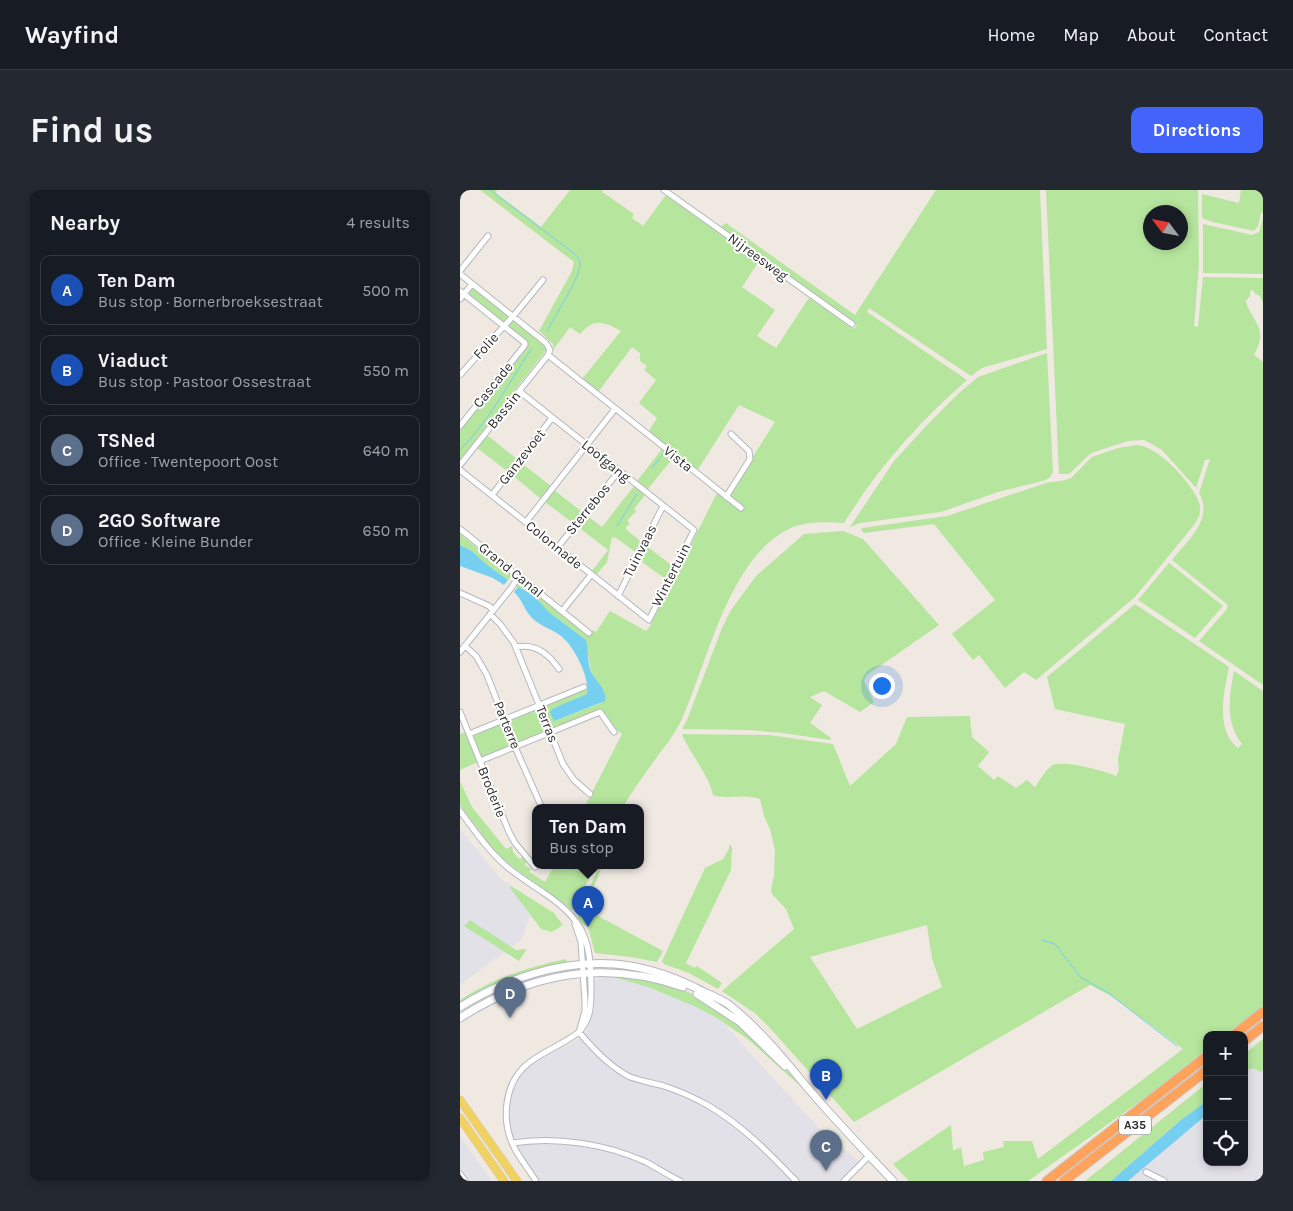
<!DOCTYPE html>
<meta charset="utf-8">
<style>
body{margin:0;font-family:Karla,sans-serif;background:#242831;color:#f1f3f6}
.controls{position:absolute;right:15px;bottom:15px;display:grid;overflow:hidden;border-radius:10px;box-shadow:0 2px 8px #0003}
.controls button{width:45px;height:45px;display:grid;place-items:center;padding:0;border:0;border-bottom:1px solid #363941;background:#171b24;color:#f1f3f6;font:25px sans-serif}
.compass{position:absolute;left:683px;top:15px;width:45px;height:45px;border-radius:50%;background:#171b24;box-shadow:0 2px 8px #0003;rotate:302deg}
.you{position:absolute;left:421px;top:495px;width:18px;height:18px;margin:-12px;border:4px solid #fff;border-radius:50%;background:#1a73e8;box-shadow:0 0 0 8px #1a73e833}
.badge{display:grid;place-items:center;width:32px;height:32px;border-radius:50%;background:#4264fb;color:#fff;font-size:16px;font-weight:700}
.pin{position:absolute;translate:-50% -41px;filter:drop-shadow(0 1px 2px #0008)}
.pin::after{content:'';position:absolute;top:26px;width:18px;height:15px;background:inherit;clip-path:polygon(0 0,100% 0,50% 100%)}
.popup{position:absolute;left:72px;top:614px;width:112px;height:65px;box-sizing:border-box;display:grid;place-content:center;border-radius:10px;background:#171b24;filter:drop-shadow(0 1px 4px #0005);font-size:16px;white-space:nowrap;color:#9ea1a6}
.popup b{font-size:19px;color:#f1f3f6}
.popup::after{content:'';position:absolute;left:50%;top:100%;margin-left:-10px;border:10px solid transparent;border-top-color:#171b24}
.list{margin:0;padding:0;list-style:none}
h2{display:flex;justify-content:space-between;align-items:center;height:65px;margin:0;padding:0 20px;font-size:21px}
h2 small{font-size:16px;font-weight:400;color:#9ea1a6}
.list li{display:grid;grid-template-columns:32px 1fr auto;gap:15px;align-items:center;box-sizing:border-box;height:70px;margin:0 10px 10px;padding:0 10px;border:1px solid #363941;border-radius:10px}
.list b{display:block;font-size:19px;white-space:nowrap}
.list p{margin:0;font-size:16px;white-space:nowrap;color:#9ea1a6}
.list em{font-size:16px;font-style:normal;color:#9ea1a6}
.icon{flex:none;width:28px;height:28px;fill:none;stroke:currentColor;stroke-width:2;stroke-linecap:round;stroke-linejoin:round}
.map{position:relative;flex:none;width:803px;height:991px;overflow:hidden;border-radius:10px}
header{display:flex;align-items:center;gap:30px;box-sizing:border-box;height:70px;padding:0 25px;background:#171b24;border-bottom:1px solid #363941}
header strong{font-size:24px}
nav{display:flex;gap:28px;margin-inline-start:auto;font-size:18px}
.intro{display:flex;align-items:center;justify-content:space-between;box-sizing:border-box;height:120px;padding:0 30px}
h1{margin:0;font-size:35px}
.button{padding:12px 22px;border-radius:10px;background:#4264fb;color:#fff;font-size:18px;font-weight:700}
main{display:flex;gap:30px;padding:0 30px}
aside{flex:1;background:#171b24;border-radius:10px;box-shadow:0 2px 8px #0003}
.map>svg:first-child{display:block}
.industrial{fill:#e3e1e8}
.green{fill:#b6e59e;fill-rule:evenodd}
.water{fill:#75cff0}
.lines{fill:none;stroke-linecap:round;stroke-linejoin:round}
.stream{stroke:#75cff0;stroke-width:1}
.street-casing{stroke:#b4b7c1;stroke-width:7}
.secondary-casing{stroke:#b4b7c1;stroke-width:9}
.primary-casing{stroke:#c9c9c9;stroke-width:9}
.highway-casing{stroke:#c9c9c9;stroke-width:11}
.street{stroke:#fff;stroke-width:5}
.secondary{stroke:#fff;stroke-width:7}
.primary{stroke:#f2d163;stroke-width:8}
.highway{stroke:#ffa35c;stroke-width:9}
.labels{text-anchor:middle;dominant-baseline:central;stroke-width:4;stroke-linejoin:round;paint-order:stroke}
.shield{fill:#fff;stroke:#6d6d6d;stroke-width:1}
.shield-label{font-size:12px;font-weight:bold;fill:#2e2e2e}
.street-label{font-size:14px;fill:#2e2e2e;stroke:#fff}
</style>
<header>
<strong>Wayfind</strong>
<nav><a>Home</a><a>Map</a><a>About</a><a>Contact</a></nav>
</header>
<div class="intro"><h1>Find us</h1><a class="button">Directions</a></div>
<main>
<aside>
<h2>Nearby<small>4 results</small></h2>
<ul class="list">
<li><span class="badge" style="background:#1a4fb4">A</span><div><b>Ten Dam</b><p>Bus stop · Bornerbroeksestraat</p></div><em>500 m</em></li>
<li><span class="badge" style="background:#1a4fb4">B</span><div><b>Viaduct</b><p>Bus stop · Pastoor Ossestraat</p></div><em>550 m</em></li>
<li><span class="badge" style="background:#5c6f8a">C</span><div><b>TSNed</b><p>Office · Twentepoort Oost</p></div><em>640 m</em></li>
<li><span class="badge" style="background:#5c6f8a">D</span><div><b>2GO Software</b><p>Office · Kleine Bunder</p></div><em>650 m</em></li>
</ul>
</aside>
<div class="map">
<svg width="803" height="991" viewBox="0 0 803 991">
<rect width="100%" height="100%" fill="#efe9e1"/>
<path class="industrial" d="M0,639L39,687L74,713L62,749L0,795Z
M141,786L205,793L246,808L262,831L309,884L363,942L403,974L384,991H76L55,955L48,937L47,914L55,893L70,874L116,851L127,841L135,818L133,796L137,788Z
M803,861V991H642L747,906V972H784V876Z
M0,946L30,988L31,991H0Z"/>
<path class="green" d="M20,0H37L36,3L81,37L110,0H142V2L174,24L172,28L183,36L206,5L299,71L282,97L315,120L297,146L316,158L349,108L394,139L397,135L260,37L266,33L270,36L395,125L476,0H580L587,159L522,178L511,186L409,118L407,122L507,190C459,232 417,279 384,333C366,332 347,331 331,338C268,366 247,476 220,533C213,546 203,559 194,571C183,586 172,602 162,618H124L162,544C152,538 150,527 141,520L93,538L84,519L87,515L128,499L127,504L120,508L94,531L141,513L144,502L131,482L126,450L90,423L73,405L55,396L59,390L129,445L133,440L136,442L150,421L186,441L190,436L257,303L280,320L282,316L268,306L315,232L279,215L237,281L188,242L197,228L179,213L196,190L184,180L187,176L180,171V163L172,157L138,202L122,189L161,141C144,132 135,127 120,144L110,137L93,160V154L79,141L112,81L114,72Z
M586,0H738L739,74L734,136L738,137L743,87L803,88V113L800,106L795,104L793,100L790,101V106L786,111C787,117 789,119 792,125C802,141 803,148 794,165L803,172V495L739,451L767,419L768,415L712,370C728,350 754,329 739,303L750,269L745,270L736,298L702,260L684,250L668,251L631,263L609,284H599ZM691,22H721V52H691Z
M781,0H803V23H801L798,36L794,41L753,32L742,28V4L779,13Z
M803,28V84L743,83V34L792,45L799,42Z
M13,98L49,127L45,133L9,104Z
M52,129L86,156L87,159L0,270V241L67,157V152L47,136Z
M587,163L593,282L590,287L586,290L538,302L481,322L400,333L390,337L434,271L469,233L499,203L518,187Z
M27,245L57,269L47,281L17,258Z
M677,255C698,256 736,296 740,316C741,324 738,329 734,335L675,407L576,490L564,482L545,498L519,465L513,470L492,444L535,410L474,334L404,343L401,340L402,338L487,326L586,293L606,290L611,288L632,267L658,258Z
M202,259L213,268L187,300L177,291Z
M60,272L91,296L81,309L51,284Z
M174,296L180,298L185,305L174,319L176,321L167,331L170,333L165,338L182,353L177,363L156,348L152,347L147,372L136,385L132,381L148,360L117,336L126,325L142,337Z
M94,300L122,322L113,333L85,312Z
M383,341L403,349L479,435L407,485L404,490L405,493L414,512L400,522L364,501L350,507L362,515L350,533L371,548L370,550L323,543L289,540L222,539L227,530L262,438L271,420L296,386L344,344Z
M0,344L52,386L48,390L27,375L12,361L0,355Z
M185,355L214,377L207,390L178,369Z
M709,373L763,416L735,448L678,410Z
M675,414L769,477C764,502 755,540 778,558L782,554C765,532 769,507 774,481L803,501V816L765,845H747V859L689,905L568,991H449L433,974L491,935L493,961L501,957L504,976L524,970L523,962L544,957L543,951H572L578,969L723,859L653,807L630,795L394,932L309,837L296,824L262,801L334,739L326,719L312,704L311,700L314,686L315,660L310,639L304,626L300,609C284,603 268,610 253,605C250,587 229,562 222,544L309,545L373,554L390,596L436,554L447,527L510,526L512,547L529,562L518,576L534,590L538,586L556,598L567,590L575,597C580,590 586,579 593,575C604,570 645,581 656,586L659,581L658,569L665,534L595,519L587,487ZM467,735L472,769L482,797L397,839L350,767Z
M78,519L87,541L59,553L56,551L49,534L51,530Z
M42,533L44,535L52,554L51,556L24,568L20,567L13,550L14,546Z
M5,542L18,572L0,580V544Z
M0,591L12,617L46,659L52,656L53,662L64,674L60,669L62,667L67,672L64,675L71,679L69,682L85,692L94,676H134L116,717L112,720L52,676L34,661L0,615Z
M269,654L272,657L271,680L226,773L234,778L237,776L262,793L258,799L229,783L204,774L202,771L245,678L263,669L269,659Z
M139,676H142L125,719L203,761L197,772L171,767L135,763L128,737L120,732L118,726Z
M51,696L94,723L103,735L92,742L81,739L50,698Z
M10,730L56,760L67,759L59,771L4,736Z
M106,769L108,774L73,782L0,814V810C33,788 68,777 106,769Z
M150,786L176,787L218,798L244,809L304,856L346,901L289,850L257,828L234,816L188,797Z
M803,849V880L800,882L793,878L784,882V864Z
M747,893V911L721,930L651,991H625Z"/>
<path class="water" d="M0,355L12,361L27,375L48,390L44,395L33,388L0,376Z
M58,397L73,405L90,423L126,450C129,460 127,472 131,482C136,491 147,500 145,511L94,531L90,522L92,519L127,504C130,487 114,456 101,446C92,439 79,436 71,427C64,419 62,409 54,402Z
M747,911V918L742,922L745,926L668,991H651L721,930Z"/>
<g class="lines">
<path class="stream" d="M30,0L112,62C116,65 120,69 120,74C121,86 93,129 87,141
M0,260C30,230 48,194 71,159
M192,278L204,263
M157,336L177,304
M582,750L595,754L620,787L647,802L717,856"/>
<defs>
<path id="street" d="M204,0L392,134
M0,81L28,46
M0,84L86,153L90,160L88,165L0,275
M0,101L65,153V155L0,236
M0,109L12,94
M88,165L281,318
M0,185L55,124L83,90
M0,280L189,430L234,340L59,201
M32,305L92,228
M266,307L290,269L289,261L271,244
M66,332L155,219
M0,339L51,380L56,388H61L129,443
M97,358L159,281
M0,403L29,416L33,420
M158,406L203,316
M102,421L131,385
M30,424L40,434L54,453L103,574L114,590L130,604
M5,456L16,466L27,485L55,557L82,618
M56,457C75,453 89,464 99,479
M0,462L52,397L55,392L56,388
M0,522L49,642L55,653L75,677
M9,544L124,497
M20,571L140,522L154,542
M0,621C14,640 28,660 46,676C58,686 71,694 84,703C125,730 131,751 131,799C131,816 131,829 119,842
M115,734L121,752L125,811V821L120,839
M52,953C96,946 146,954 186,972C197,978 208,985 220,991
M686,982L704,991
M0,984L5,991
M76,991C69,980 61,970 55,959C40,931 44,891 70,872C86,860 104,854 119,842C133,859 150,877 170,887C181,891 193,893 204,896C219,901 235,908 249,916C283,936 309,963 336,991
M384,991L410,965"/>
<path id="secondary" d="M237,804L280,832L325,876
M0,817C45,789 101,770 154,774C182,776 209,785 234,797C245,803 257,807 268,814C296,836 319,863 341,890C370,925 402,958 433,991
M0,828C70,783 143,769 223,797"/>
<path id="primary" d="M0,910L57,991
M0,928L44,991"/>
<path id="highway" d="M774,845L803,822
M784,851L803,836
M587,991L747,866
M604,991L747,880"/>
</defs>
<use href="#street" class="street-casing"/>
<use href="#secondary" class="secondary-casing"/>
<use href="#primary" class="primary-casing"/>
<use href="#highway" class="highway-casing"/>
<use href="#street" class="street"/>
<use href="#secondary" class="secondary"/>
<use href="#primary" class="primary"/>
<use href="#highway" class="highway"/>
</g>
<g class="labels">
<rect class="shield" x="659" y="925.5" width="32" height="19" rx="4"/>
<g class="shield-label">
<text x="675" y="935">A35</text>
</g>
<g class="street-label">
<text transform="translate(298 67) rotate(36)">Nijreesweg</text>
<text transform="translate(26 156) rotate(-48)">Folie</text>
<text transform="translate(33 195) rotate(-51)">Cascade</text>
<text transform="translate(44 220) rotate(-51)">Bassin</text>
<text transform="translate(62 267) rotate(-52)">Ganzevoet</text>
<text transform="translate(218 269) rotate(38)">Vista</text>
<text transform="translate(146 271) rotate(39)">Loofgang</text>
<text transform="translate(128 319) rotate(-51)">Sterrebos</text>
<text transform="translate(94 355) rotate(39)">Colonnade</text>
<text transform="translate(180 361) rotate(-63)">Tuinvaas</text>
<text transform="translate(51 380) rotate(39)">Grand Canal</text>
<text transform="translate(211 385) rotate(-63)">Wintertuin</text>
<text transform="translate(87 534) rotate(68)">Terras</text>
<text transform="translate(47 535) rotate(68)">Parterre</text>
<text transform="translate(32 602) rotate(68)">Broderie</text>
</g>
</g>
</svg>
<div class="controls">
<button>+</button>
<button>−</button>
<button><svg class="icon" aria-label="locate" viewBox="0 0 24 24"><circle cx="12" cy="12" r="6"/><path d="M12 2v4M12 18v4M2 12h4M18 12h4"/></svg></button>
</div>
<svg class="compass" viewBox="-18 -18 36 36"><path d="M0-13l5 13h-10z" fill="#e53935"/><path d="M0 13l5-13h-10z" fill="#9ea1a6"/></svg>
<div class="you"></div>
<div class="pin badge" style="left:128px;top:737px;background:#1a4fb4">A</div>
<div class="popup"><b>Ten Dam</b>Bus stop</div>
<div class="pin badge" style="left:366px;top:910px;background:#1a4fb4">B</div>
<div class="pin badge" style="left:366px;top:981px;background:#5c6f8a">C</div>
<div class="pin badge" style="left:50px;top:828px;background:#5c6f8a">D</div>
</div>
</main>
